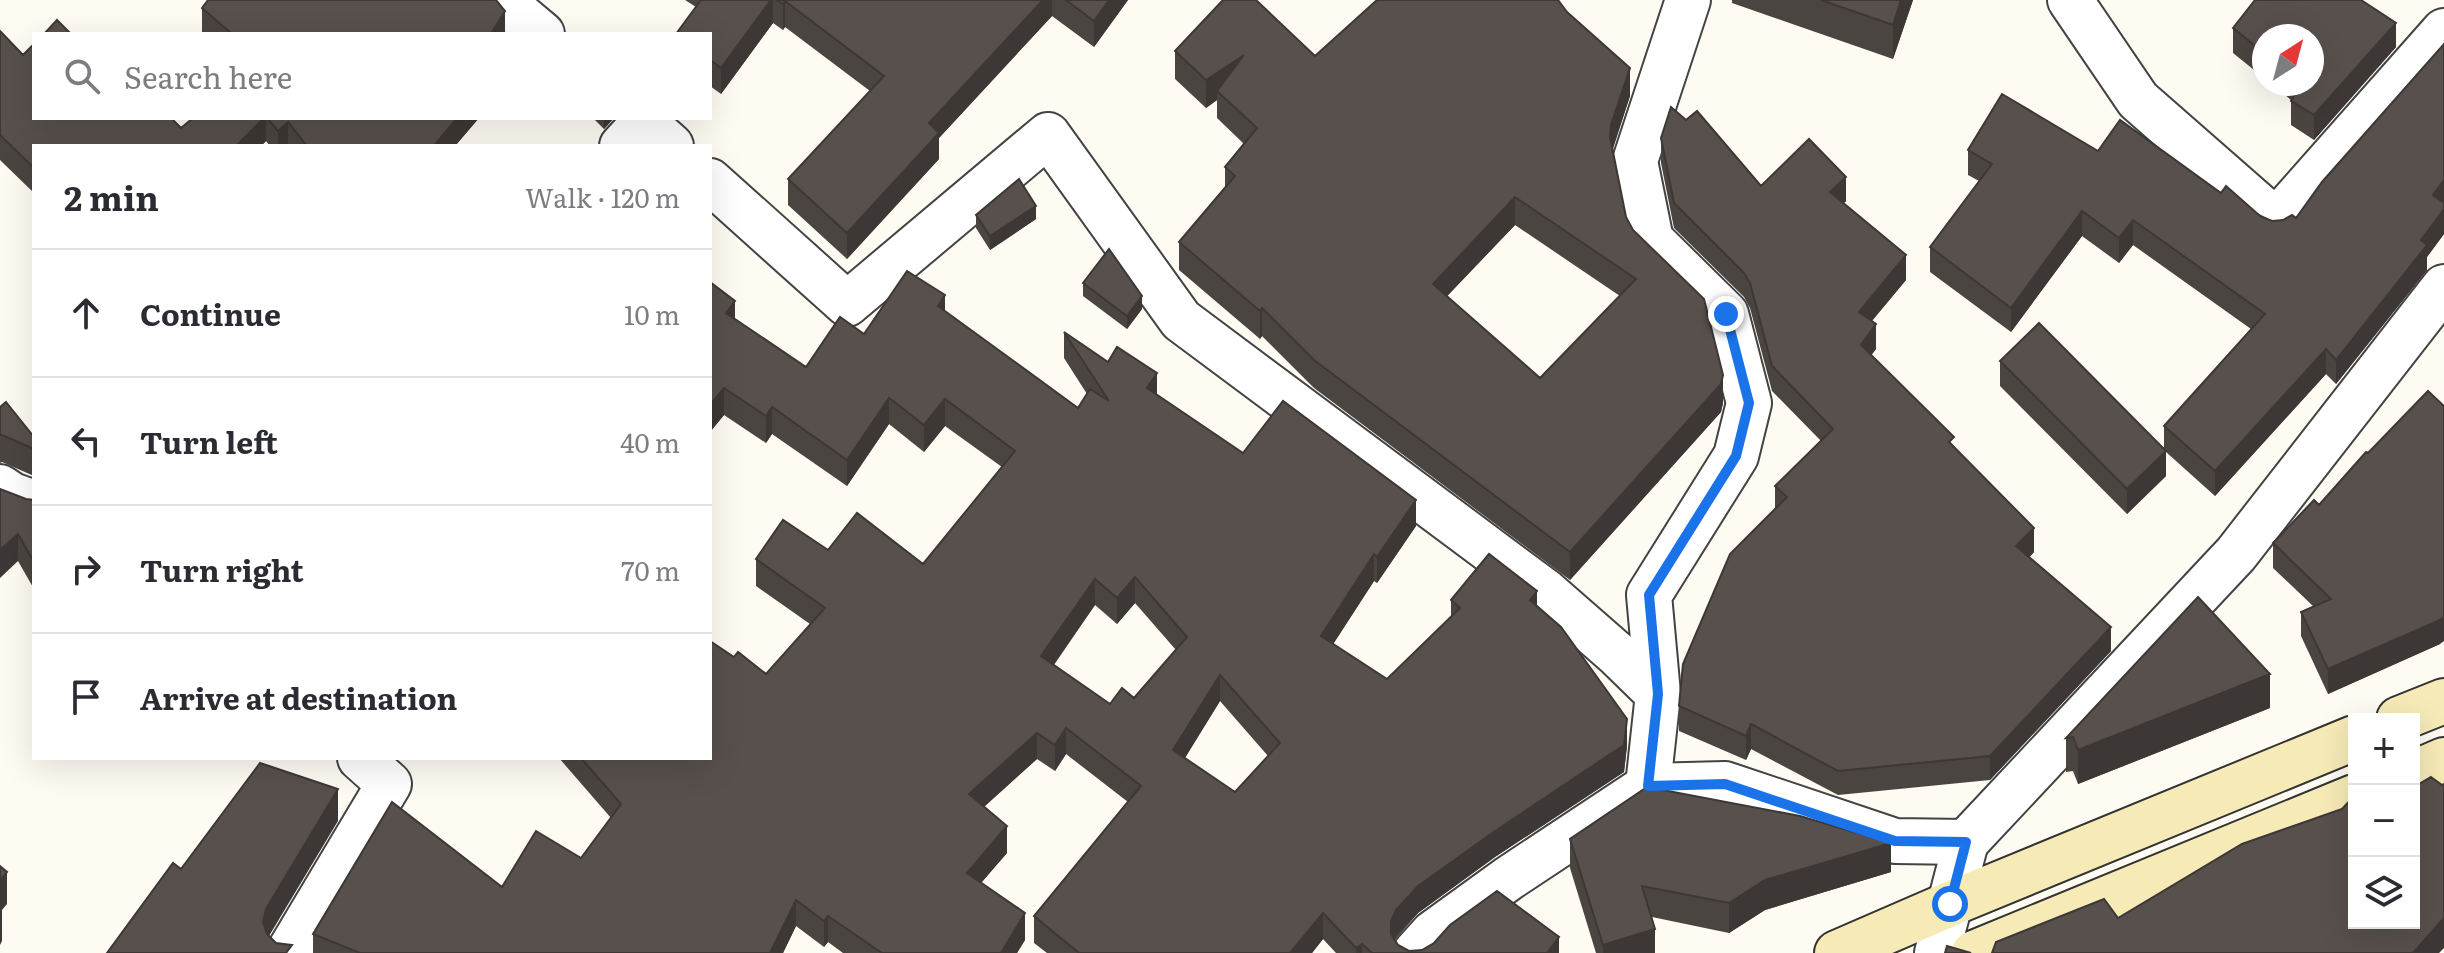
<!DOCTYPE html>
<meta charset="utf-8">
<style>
body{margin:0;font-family:Literata,serif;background:#f2f2f3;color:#2b2b33}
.controls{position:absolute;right:24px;bottom:24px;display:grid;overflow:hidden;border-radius:0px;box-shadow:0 8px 32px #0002}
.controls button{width:72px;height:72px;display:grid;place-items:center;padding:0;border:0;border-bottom:2px solid #e1e1e2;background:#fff;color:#2b2b33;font:40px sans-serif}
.compass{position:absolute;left:2252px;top:24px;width:72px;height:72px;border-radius:50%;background:#fff;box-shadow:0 8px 32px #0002;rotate:36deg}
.stop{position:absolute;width:24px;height:24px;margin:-18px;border:6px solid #1a73e8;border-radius:50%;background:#fff}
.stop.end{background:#1a73e8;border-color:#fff;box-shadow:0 2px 8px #0008}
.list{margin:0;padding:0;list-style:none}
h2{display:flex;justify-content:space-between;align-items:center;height:104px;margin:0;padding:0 32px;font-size:34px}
h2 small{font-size:26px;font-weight:400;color:#7c7c81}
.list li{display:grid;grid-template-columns:52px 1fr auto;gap:24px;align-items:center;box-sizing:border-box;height:128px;padding:0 32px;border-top:2px solid #e1e1e2}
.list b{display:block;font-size:30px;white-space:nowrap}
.list em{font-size:26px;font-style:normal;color:#7c7c81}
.icon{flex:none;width:44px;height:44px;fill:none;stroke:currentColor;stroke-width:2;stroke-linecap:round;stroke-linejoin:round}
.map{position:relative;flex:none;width:2444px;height:953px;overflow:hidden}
.search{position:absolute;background:#fff;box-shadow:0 8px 32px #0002;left:32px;top:32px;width:680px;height:88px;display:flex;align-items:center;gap:20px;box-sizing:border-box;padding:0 28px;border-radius:0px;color:#7c7c81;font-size:30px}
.panel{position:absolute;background:#fff;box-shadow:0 8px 32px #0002;left:32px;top:144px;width:680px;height:616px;border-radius:0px}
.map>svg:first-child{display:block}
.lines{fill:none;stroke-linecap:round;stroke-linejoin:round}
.minor-casing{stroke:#434343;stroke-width:48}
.tertiary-casing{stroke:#434343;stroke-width:48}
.secondary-casing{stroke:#323232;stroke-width:48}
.minor{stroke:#fff;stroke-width:44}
.tertiary{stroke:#fff;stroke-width:44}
.secondary{stroke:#f6ebb6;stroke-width:44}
.wall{fill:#4b4542;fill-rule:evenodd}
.shaded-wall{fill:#3d3836}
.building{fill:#57504d;stroke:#3d3836;stroke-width:2;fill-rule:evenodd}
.route{stroke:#1a73e8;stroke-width:10}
</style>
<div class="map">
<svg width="2444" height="953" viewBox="0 0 2444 953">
<rect width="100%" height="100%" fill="#fefbf3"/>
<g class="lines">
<defs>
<path id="minor" d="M2070,0L2138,100L2276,221L2444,31
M511,8L542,34
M644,122L671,146
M622,146L644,122L640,118
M710,181L847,304L1048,135L1181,320L1546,592L1618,655L1658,694
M0,487L12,495L34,503
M1648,786L1658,694L1649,595L1736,456L1749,403L1726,314L1651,240L1635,161L1688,0
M288,953L389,784L360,758
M1937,953L1966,842"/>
<path id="tertiary" d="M1415,953L1433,933L1509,878L1648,786L1725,784L1895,841L1966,842L2236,554L2444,287"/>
<path id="secondary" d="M2399,719L2444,701
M2414,773L2444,760
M1837,953L1950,904L2354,738
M1974,953L2354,797"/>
</defs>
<use href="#minor" class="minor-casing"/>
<use href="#tertiary" class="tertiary-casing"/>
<use href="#secondary" class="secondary-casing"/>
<use href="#minor" class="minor"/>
<use href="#tertiary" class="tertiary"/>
<use href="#secondary" class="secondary"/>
</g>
<path class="wall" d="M685,0H1128L1094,47L1052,16L939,138V159L847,259L788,205V179L870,91L785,27L783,30L773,23L721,94L710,86V34L696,7Z
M1732,0H1913L1893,59L1732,3Z
M202,8L505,34H203L202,33Z
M2233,28L2396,47L2314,140L2291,125V100L2272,84H2312L2264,36V78L2233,53Z
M0,31L23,55L181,128L193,118H479L455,146H270L266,141L261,146H34V193L0,160Z
M2444,44V234L2427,257V270L2336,384L2326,374L2215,496L2166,452V476L2127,514L2000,386V361L2164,448V426L2251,329L2133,245L2119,263L2082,236L2011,332L1930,272V247L1979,181L1968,175V150L2098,151L2221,193L2272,221L2296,218Z
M1175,51L1315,56L1630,96L1613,149L1626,217L1723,403L1721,412L1570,580L1314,388L1262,336L1260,339L1179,270V242L1225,188V167L1244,144L1217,118V100L1206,108L1175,79ZM1515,225L1620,296L1540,378L1447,296Z
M593,118H614L604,129Z
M1661,138L1761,186L1846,201L1844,203L1906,280L1872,321L1876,349L1871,355L1954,446L2034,552L2029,558L2111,651L1990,780L1838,795L1751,749L1746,760L1679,731V706L1775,508V486L1821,441L1772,391L1750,308L1744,297L1674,228L1661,163Z
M976,215L1036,219L990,250L976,228Z
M1083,283L1142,309L1127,329L1083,296Z
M34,305V332L33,331V306Z
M945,311L1078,408L1087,394L1064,358V332L1243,453L1416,526L1377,583L1374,581L1333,644L1387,679L1451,618V600L1537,607L1627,746L1624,772L1495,857L1418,913L1395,940L1398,945L1409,951L1559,953H1336L1323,939L1312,953H1047L1034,943V916L1128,802L1066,754L1055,771L1037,759L984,807L1007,853L981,883L1025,940L1017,953H843L828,942L824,947L796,926L783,953H313V934L502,887L581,858L611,818L559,758H710L734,657L766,674L810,624L756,586V559L828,550L923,564L1002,467L945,426L924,452L889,424L847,486L772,434L766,443L724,415L710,432L735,319L806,367L864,334ZM1135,603L1176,650L1134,698L1110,704L1054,665L1095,605L1117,624ZM1220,701L1268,756L1235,792L1185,758Z
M0,407L34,437V476L2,462L0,463Z
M2368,453L2440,644L2328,694L2301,636V612L2313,606L2273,568V543L2319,505Z
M3,491L26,499L34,500V589L18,561Z
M2270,708L2078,784L2073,771L2066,772V738Z
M1570,839L1891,872L1765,910L1729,933L1652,917L1655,953H1596L1570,868Z"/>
<path class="shaded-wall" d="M771,0H773V23L721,94V68Z
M1043,0H1052V16L939,138V159L847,259V233L929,123Z
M1109,0H1128L1094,47V21Z
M1901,0H1913L1893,59V25Z
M785,1V27L783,30V4Z
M505,11V34H491Z
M2396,23V47L2314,140V115Z
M1244,55L1217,91V100L1206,108V80Z
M1630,68V96L1611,153L1610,165L1611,125Z
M264,118H266V141L261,146H236Z
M457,118H479L455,146H434Z
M604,118H614L604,129Z
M288,122V146H278V131Z
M1846,177V201L1830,216V192Z
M2444,180V205L2433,195Z
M1515,197V225L1433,311V284Z
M1036,206V219L990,250V236Z
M2444,209V234L2427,257V270L2336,384V360L2421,240Z
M2082,211V236L2011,332V308Z
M2133,220V245L2119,263V238Z
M1906,255V280L1859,336V312Z
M945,295V322L938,306Z
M1142,296V309L1127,329V316Z
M735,301V328L726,313Z
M1262,308V336L1260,339V311Z
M1876,324V349L1861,369V345Z
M2326,349V374L2215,496V471Z
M1157,373V399L1147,388Z
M1723,375V403L1721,412L1570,580V552Z
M724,388V415L710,432V405Z
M889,398V424L847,486V460Z
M945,399V426L924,452V425Z
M772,407V434L766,443V416Z
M2166,451V476L2127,514V489Z
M1416,500V526L1377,583V557Z
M2034,528V552L2016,570V546Z
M18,534V561L0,578V550Z
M1374,554V581L1321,663V636Z
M1135,577V603L1117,624V598Z
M1095,579V605L1041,682V656Z
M1537,591V618L1530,600Z
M2444,617V641L2440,644L2328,694V669Z
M2111,627V651L1990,780V756Z
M2270,674V708L2078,784V750Z
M1220,675V701L1173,777V750Z
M1627,719V746L1624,772L1495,857L1418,913L1396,936L1391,947V921L1396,910L1418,886Z
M1751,724V749L1746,760V736Z
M1066,728V754L1055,771V745Z
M1037,733V759L969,820V794Z
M338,789V821L266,941L263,922L266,909Z
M1007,826V853L967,899V873Z
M1891,843V872L1765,910L1729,933V903L1765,880Z
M7,872V904L2,910V941L0,945V881Z
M796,900V926L783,953H770Z
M1025,913V940L1017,953H1001Z
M1323,913V939L1312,953H1290Z
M828,916V942L824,947V921Z
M2444,918V948L2439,953H2413Z
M1655,929V953H1603V945Z
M1559,937V953H1547Z
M1362,944V953H1356V948Z"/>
<path class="building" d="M208,0H496L505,11L491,34H232L202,8Z
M701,0H771L721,68L710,60V34H676Z
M777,0H1043L929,123L939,133L847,233L788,179L884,76L785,1L783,4Z
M1066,0H1109L1094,21Z
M1223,0H1256L1315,56L1377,0H1558L1567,12L1630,68L1611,125L1610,137L1626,217L1633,230L1704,299L1723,375L1721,384L1570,552L1314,360L1262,308L1260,311L1179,242L1235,176L1225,167L1257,128L1217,91L1244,55L1206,80L1175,51ZM1515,197L1636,279L1540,378L1433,284Z
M1821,0H1901L1893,25Z
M2255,0H2361L2396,23L2314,115L2291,101L2301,84H2312V36H2264V53L2233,28Z
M57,20L71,34H44Z
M0,31L23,55L34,44V118H171L181,128L193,118H264L236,146H34V168L0,135Z
M2444,44V180L2433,195L2444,203V209L2421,240L2427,245L2336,360L2326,349L2215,471L2164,426L2265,314L2133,220L2119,238L2082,211L2011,308L1930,247L1992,164L1968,150L2002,94L2098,151L2120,120L2221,193L2226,186L2260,216L2272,221L2283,220L2292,215L2296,218L2322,182Z
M1671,107L1686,120L1697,111L1761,186L1809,139L1846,177L1830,192L1906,255L1859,312L1876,324L1861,345L1954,437L1949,442L2034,528L2016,546L2111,627L1990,756L1838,771L1751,724L1746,736L1679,706L1683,664L1730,554L1787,497L1775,486L1833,429L1772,366L1750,283L1744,273L1674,203L1661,138Z
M267,118H457L434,146H307L288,122L278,131Z
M1019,179L1036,206L990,236L976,215Z
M1109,249L1142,296L1127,316L1083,283Z
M907,271L945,295L938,306L1078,408L1090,389L1109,401L1064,332L1108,362L1117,347L1157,373L1147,388L1243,453L1283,401L1416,500L1377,557L1374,554L1321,636L1387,679L1460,608L1451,600L1489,554L1537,591L1530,600L1561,627L1627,719L1624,745L1495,831L1418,886L1396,910L1391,921V934L1398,945L1409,951L1422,950L1434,943L1450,925L1497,891L1559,937L1547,953H1372L1362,944L1356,948L1323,913L1290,953H1079L1034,916L1141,786L1066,728L1055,745L1037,733L969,794L1007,826L967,873L1025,913L1001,953H882L828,916L824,921L796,900L770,953H360L313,934L392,802L502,887L536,831L581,858L621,804L581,758H710V641L734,657L738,652L766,674L825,608L756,559L783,520L828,550L857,513L923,564L1015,451L945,399L924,425L889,398L847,460L772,407L766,416L724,388L710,405V282L735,301L726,313L806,367L840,317L864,334ZM1135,577L1187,637L1134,698L1122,688L1110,704L1041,656L1095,579L1117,598ZM1220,675L1280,743L1235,792L1173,750Z
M2039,323L2166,451L2127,489L2000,361Z
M2428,391L2444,406V617L2440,620L2328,669L2301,612L2331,599L2273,543L2314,500L2319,505L2366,452L2368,453Z
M6,402L34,437V449L2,435H0V407Z
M0,489L26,499L34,500V562L18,534L0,550Z
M2198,597L2270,674L2078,750L2073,737L2066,738Z
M260,763L338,789L266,909L263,922L267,934L276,943L292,945L286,953H107L173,863L181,869Z
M2431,777L2442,785L2444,784V918L2413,953H1992L1996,942L2104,899L2118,918L2242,844L2342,809L2354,796V923H2414V787Z
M1647,787L1800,816L1891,843L1765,880L1729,903L1642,886L1655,929L1603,945L1570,839Z
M0,866L7,872L0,881Z
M1947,946L1971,953H1945Z"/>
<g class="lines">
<path class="route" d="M1726,314L1749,403L1736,456L1649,595L1658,694L1648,786L1725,784L1895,841L1966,842L1950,904"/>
</g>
</svg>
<div class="controls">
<button>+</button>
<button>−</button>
<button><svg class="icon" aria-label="layers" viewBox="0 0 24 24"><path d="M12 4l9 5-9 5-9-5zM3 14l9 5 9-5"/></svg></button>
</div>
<svg class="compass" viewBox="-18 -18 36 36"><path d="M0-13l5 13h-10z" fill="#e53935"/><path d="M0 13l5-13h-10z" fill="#7c7c81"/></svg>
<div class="stop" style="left:1950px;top:904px"></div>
<div class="stop end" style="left:1726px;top:314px"></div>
<div class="search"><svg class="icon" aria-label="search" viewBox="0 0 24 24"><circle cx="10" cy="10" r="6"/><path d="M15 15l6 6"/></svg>Search here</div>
<section class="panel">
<h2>2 min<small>Walk · 120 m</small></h2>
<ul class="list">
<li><svg class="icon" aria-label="ahead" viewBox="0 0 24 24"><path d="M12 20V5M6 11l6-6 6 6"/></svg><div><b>Continue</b></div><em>10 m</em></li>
<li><svg class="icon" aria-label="left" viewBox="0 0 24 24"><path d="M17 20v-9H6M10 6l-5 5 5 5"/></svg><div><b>Turn left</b></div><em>40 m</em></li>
<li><svg class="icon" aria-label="right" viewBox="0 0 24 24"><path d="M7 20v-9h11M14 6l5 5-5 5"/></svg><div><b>Turn right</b></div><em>70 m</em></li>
<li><svg class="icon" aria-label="arrive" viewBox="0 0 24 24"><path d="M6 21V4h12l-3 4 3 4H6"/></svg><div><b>Arrive at destination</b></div></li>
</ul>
</section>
</div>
